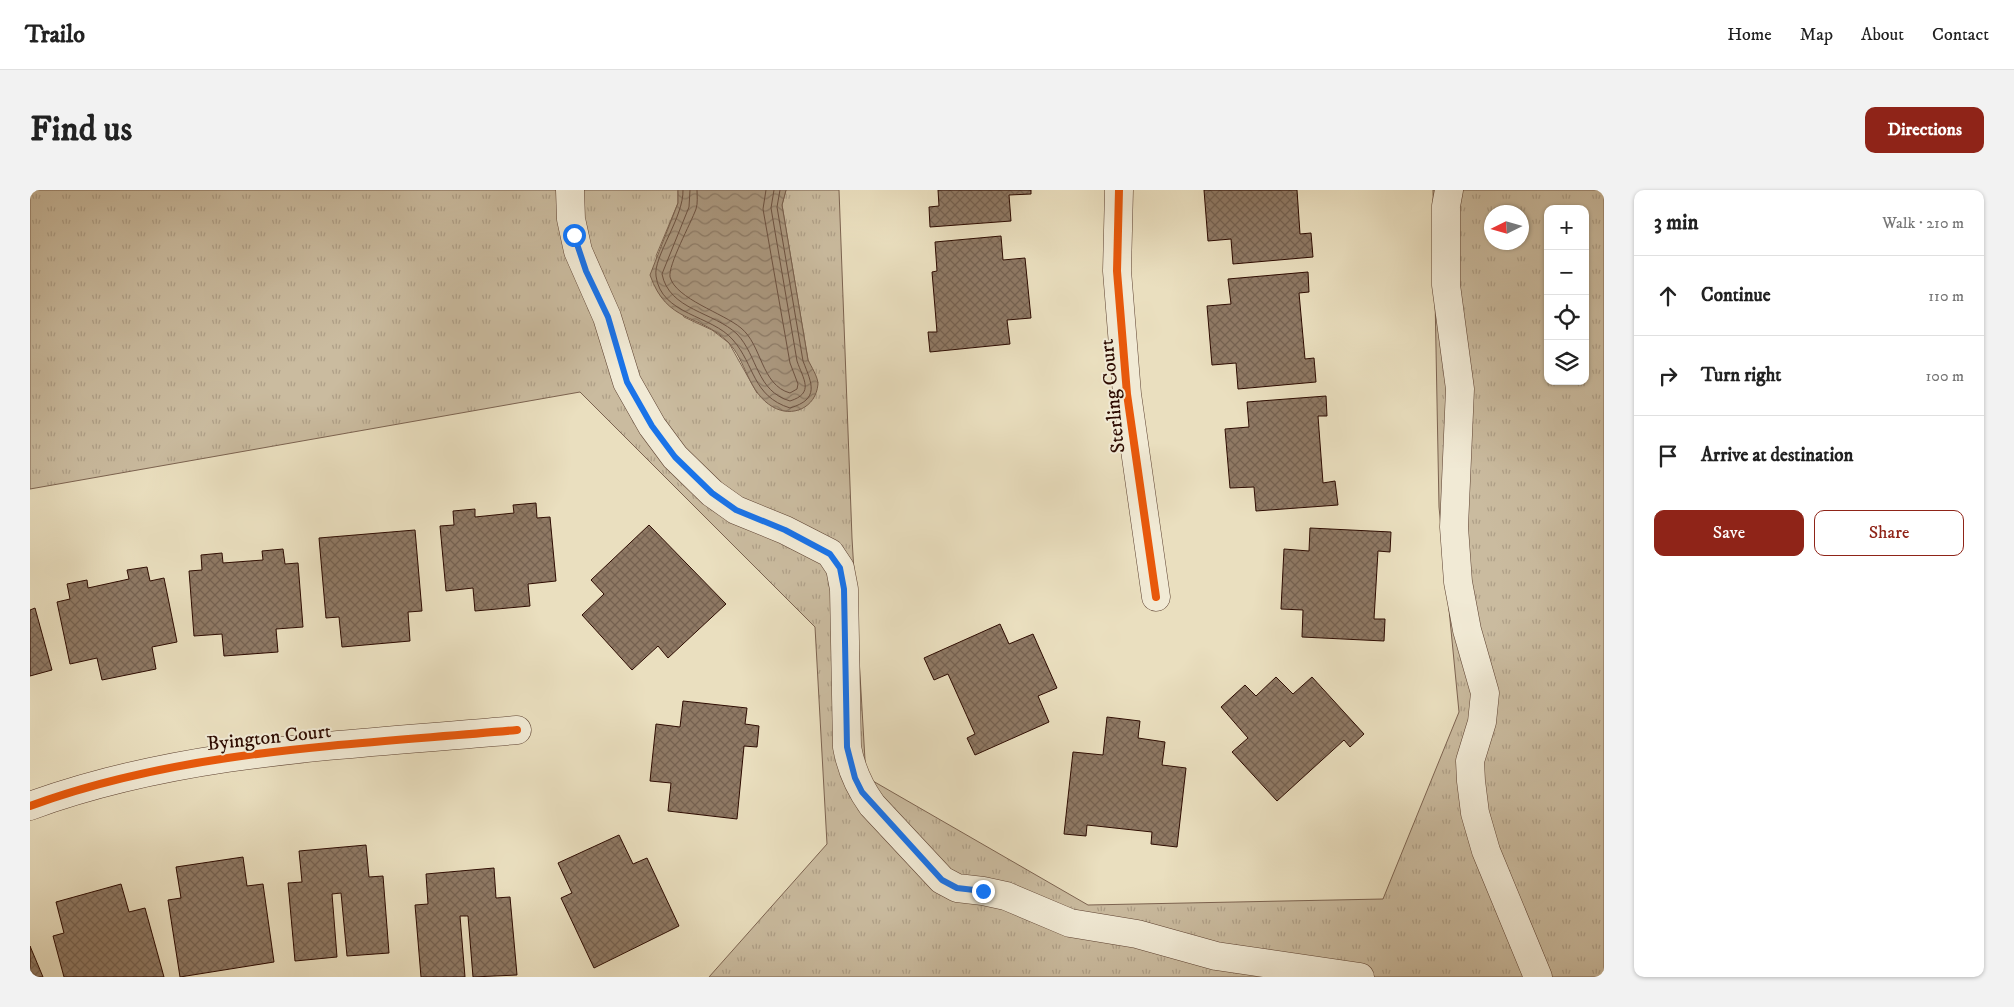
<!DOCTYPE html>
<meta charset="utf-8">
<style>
body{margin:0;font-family:"IM FELL DW Pica",serif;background:#f2f2f2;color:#222}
.controls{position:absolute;right:15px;top:15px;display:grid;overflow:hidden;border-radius:10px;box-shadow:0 1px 4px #0004}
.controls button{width:45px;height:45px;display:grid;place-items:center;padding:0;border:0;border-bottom:1px solid #e0e0e0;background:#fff;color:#222;font:25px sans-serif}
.compass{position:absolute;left:1454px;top:15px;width:45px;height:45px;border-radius:50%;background:#fff;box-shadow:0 1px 4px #0004;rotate:265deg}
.stop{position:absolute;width:15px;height:15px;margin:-11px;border:4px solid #1a73e8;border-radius:50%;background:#fff}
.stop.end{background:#1a73e8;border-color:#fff;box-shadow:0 1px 5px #0008}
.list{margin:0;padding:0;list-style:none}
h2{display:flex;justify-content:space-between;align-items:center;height:65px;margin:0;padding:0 20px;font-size:21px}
h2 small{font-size:16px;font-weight:400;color:#767676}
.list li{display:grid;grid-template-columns:32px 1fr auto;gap:15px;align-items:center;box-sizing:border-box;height:80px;padding:0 20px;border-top:1px solid #e0e0e0}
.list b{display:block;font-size:19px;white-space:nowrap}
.list em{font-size:16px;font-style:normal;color:#767676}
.actions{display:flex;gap:10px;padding:15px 20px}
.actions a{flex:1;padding:11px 0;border:1px solid #8f2418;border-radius:10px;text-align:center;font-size:18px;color:#8f2418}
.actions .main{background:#8f2418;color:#fff}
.icon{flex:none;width:28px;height:28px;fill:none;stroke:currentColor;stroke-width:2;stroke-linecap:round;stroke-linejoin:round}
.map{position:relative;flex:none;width:1574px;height:787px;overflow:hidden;border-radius:10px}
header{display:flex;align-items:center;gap:30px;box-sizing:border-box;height:70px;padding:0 25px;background:#fff;border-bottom:1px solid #e0e0e0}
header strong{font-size:24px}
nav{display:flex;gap:28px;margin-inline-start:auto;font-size:18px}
.intro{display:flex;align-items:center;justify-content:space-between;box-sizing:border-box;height:120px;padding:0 30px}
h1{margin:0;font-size:35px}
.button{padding:12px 22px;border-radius:10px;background:#8f2418;color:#fff;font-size:18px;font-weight:700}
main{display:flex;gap:30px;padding:0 30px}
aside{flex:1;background:#fff;border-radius:10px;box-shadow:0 1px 4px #0004}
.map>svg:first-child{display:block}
.grass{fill:url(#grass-tufts);stroke:#7c6350;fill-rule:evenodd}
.water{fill:url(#water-waves);stroke:#785f4c}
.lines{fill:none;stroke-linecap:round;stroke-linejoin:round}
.shore{stroke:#6c5140;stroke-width:1}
.building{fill:url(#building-cross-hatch);stroke:#2d0b01}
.minor-casing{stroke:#5c4030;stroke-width:29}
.minor{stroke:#f1ead5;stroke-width:28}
.cycleway-casing{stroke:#f1ead5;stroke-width:11}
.cycleway{stroke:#e8590c;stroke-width:8}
.route{stroke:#1a73e8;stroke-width:6}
.labels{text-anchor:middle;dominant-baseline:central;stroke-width:4;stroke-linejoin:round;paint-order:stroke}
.street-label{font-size:20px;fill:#2d0b01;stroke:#f1ead5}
</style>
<header>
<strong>Trailo</strong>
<nav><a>Home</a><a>Map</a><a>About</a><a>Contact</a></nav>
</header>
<div class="intro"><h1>Find us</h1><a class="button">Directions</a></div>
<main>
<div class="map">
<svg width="1574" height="787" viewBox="0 0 1574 787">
<defs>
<pattern id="grass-tufts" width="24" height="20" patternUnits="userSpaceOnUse" patternTransform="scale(1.25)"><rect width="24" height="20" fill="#cabb9f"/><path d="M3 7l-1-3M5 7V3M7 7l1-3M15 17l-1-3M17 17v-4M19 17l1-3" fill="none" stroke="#ae9f87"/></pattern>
<pattern id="water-waves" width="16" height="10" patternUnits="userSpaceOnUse" patternTransform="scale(1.25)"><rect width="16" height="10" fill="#aa977e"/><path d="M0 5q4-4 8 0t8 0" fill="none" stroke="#8b7965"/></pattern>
<pattern id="building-cross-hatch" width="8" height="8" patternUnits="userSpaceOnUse" patternTransform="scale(1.25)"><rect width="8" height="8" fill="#8f7964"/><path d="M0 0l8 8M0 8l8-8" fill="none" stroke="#756150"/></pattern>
</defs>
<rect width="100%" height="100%" fill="#eadfbf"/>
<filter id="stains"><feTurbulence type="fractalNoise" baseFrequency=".004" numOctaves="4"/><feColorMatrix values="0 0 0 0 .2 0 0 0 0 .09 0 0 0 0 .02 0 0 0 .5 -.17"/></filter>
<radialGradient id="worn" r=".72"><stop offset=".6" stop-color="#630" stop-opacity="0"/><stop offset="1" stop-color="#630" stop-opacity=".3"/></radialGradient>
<path class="grass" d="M0,0H648V13L626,66L654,127L682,140L699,153L727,203L788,193L778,170L752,15L756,0H809L822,348L836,587L1058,715L1353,709L1429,522L1409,317L1403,0H1574V787H679L797,654L785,437L550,202L0,299ZM1518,19H1555V191H1518ZM1462,22H1492V52H1462Z"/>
<path class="water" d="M648,0H756L752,15L778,170C781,176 788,187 788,194C786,218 762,228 743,217C718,203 716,170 698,152C669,123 637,134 620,85L648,13Z"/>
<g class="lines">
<path class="shore" d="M653,0C654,27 623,67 626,86C631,125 682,125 703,150C725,175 722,206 760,218C790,209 782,194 773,171L747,17L750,0
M660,0L659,17L632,84C639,120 684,122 707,144C728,166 726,201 760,211C785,203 773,189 767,171L741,18L744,0
M667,0C667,6 668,13 666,19C661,33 638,75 640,87C646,109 693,123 711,138C732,155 731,195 760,203L767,199L768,194L760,173L733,19L736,0"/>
</g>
<path class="building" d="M908,0H1001V4L979,5L981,31L900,37L899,17L909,16Z
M1174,0H1267L1270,44L1281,43L1283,67L1203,74L1201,49L1178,51Z
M971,46L973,70L995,68L1001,128L977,130L980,154L900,162L898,142H907L902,82L907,81L905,52Z
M1278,82L1279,102L1269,103L1275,169L1284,168L1286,192L1208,199L1206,173L1182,175L1177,116L1201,114L1198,89Z
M1296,206L1297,226H1288L1293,293L1305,291L1308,315L1226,321L1224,297L1200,298L1195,239L1219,237L1217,212Z
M506,313L507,328L520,327L526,391L498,394L500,416L445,421L443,398L416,401L410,336L424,335L423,321L445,319V327L484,323L483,315Z
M619,335L696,414L638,468L628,456L602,480L552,425L574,404L561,390Z
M1280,338L1361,342L1360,362L1348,361L1344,429H1355L1354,451L1272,447L1273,420L1251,419L1254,359L1279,361Z
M385,340L392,421L378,422L380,451L312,457L309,427L296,428L289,348Z
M253,359L255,374L268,373L273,437L246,439L248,462L194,466L192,444L164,446L159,381L172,380L171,365L192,363L193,373L233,370L232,361Z
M117,377L120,391L134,388L147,452L122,457L126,479L72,490L67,468L40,474L27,412L40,409L37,394L57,390L58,398L99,389L97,380Z
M5,418L22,480L0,486V420Z
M970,434L979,454L1003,444L1027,498L1008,506L1019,532L945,565L937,548L945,544L918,484L904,490L894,468Z
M1246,487L1263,504L1282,487L1334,544L1320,557L1314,550L1247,611L1202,562L1218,548L1191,517L1215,495L1226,506Z
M653,511L717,518L715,534L729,536L727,557L714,556L707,629L638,621L641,593L620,591L626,534L650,537Z
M1077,527L1110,531L1108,548L1135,552L1132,575L1156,578L1147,657L1121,654L1122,642L1057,635L1056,646L1034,644L1043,562L1073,565Z
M589,645L603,674L617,668L649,736L564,778L531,708L542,703L528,673Z
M336,655L339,687L353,686L359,763L317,766L311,703L302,704L307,767L265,771L258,693L272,692L269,661Z
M213,667L217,696L233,694L244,772L150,787L138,710L151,708L146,677Z
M464,678L466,708L480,707L487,785L443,787L438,726H430L435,787H391L385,715L398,714L396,684Z
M91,694L99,722L115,718L134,787H34L23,746L34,743L26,712Z
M0,756L13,787H0Z"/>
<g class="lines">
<defs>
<path id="minor" d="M540,0L541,29L548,61L577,127L597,192L622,236L645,267L682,303L706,320L755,340L800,363L810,378L814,399L817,557C821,579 829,597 842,615L912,690L927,698L953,701L976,706L1040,733L1107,744L1186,766L1330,787
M1089,0L1087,81L1097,204L1126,407
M1419,0L1416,16V95L1430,199L1424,337L1428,392L1437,440L1455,503L1452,532L1440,571L1441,591L1445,623L1456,661L1508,787
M0,616C155,559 324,555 487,540"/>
</defs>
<use href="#minor" class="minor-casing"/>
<use href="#minor" class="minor"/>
<defs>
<path id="cycleway" d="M1089,0L1087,81L1097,204L1126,407
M0,616C155,559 324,555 487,540"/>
</defs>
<use href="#cycleway" class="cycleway-casing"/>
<use href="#cycleway" class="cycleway"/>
</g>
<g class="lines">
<path class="route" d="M544,45L556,81L578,127L597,192L622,236L645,267L682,303L706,320L755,340L800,364L810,378L814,399L817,557L825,588L832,602L912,690L927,698L953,701"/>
</g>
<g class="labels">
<g class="street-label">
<text transform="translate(1083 206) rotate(-96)">Sterling Court</text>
<text transform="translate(239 548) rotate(-6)">Byington Court</text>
</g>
</g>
<rect width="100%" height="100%" filter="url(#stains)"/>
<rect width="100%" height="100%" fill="url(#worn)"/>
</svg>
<div class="controls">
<button>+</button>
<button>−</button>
<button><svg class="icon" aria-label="locate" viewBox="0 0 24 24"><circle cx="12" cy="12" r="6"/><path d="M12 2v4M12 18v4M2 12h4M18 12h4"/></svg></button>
<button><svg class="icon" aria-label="layers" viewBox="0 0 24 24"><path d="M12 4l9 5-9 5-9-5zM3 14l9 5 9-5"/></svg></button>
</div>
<svg class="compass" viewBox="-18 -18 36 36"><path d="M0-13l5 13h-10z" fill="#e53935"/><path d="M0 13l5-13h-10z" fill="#767676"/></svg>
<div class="stop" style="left:544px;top:45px"></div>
<div class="stop end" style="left:953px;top:701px"></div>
</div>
<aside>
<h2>3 min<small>Walk · 210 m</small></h2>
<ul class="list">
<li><svg class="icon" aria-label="ahead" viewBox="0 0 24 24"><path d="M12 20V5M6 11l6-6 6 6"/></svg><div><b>Continue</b></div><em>110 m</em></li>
<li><svg class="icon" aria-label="right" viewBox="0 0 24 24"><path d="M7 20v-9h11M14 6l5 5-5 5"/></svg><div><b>Turn right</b></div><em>100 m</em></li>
<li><svg class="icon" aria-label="arrive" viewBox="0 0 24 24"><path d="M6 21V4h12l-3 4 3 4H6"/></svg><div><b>Arrive at destination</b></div></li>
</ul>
<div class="actions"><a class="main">Save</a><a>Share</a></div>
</aside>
</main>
